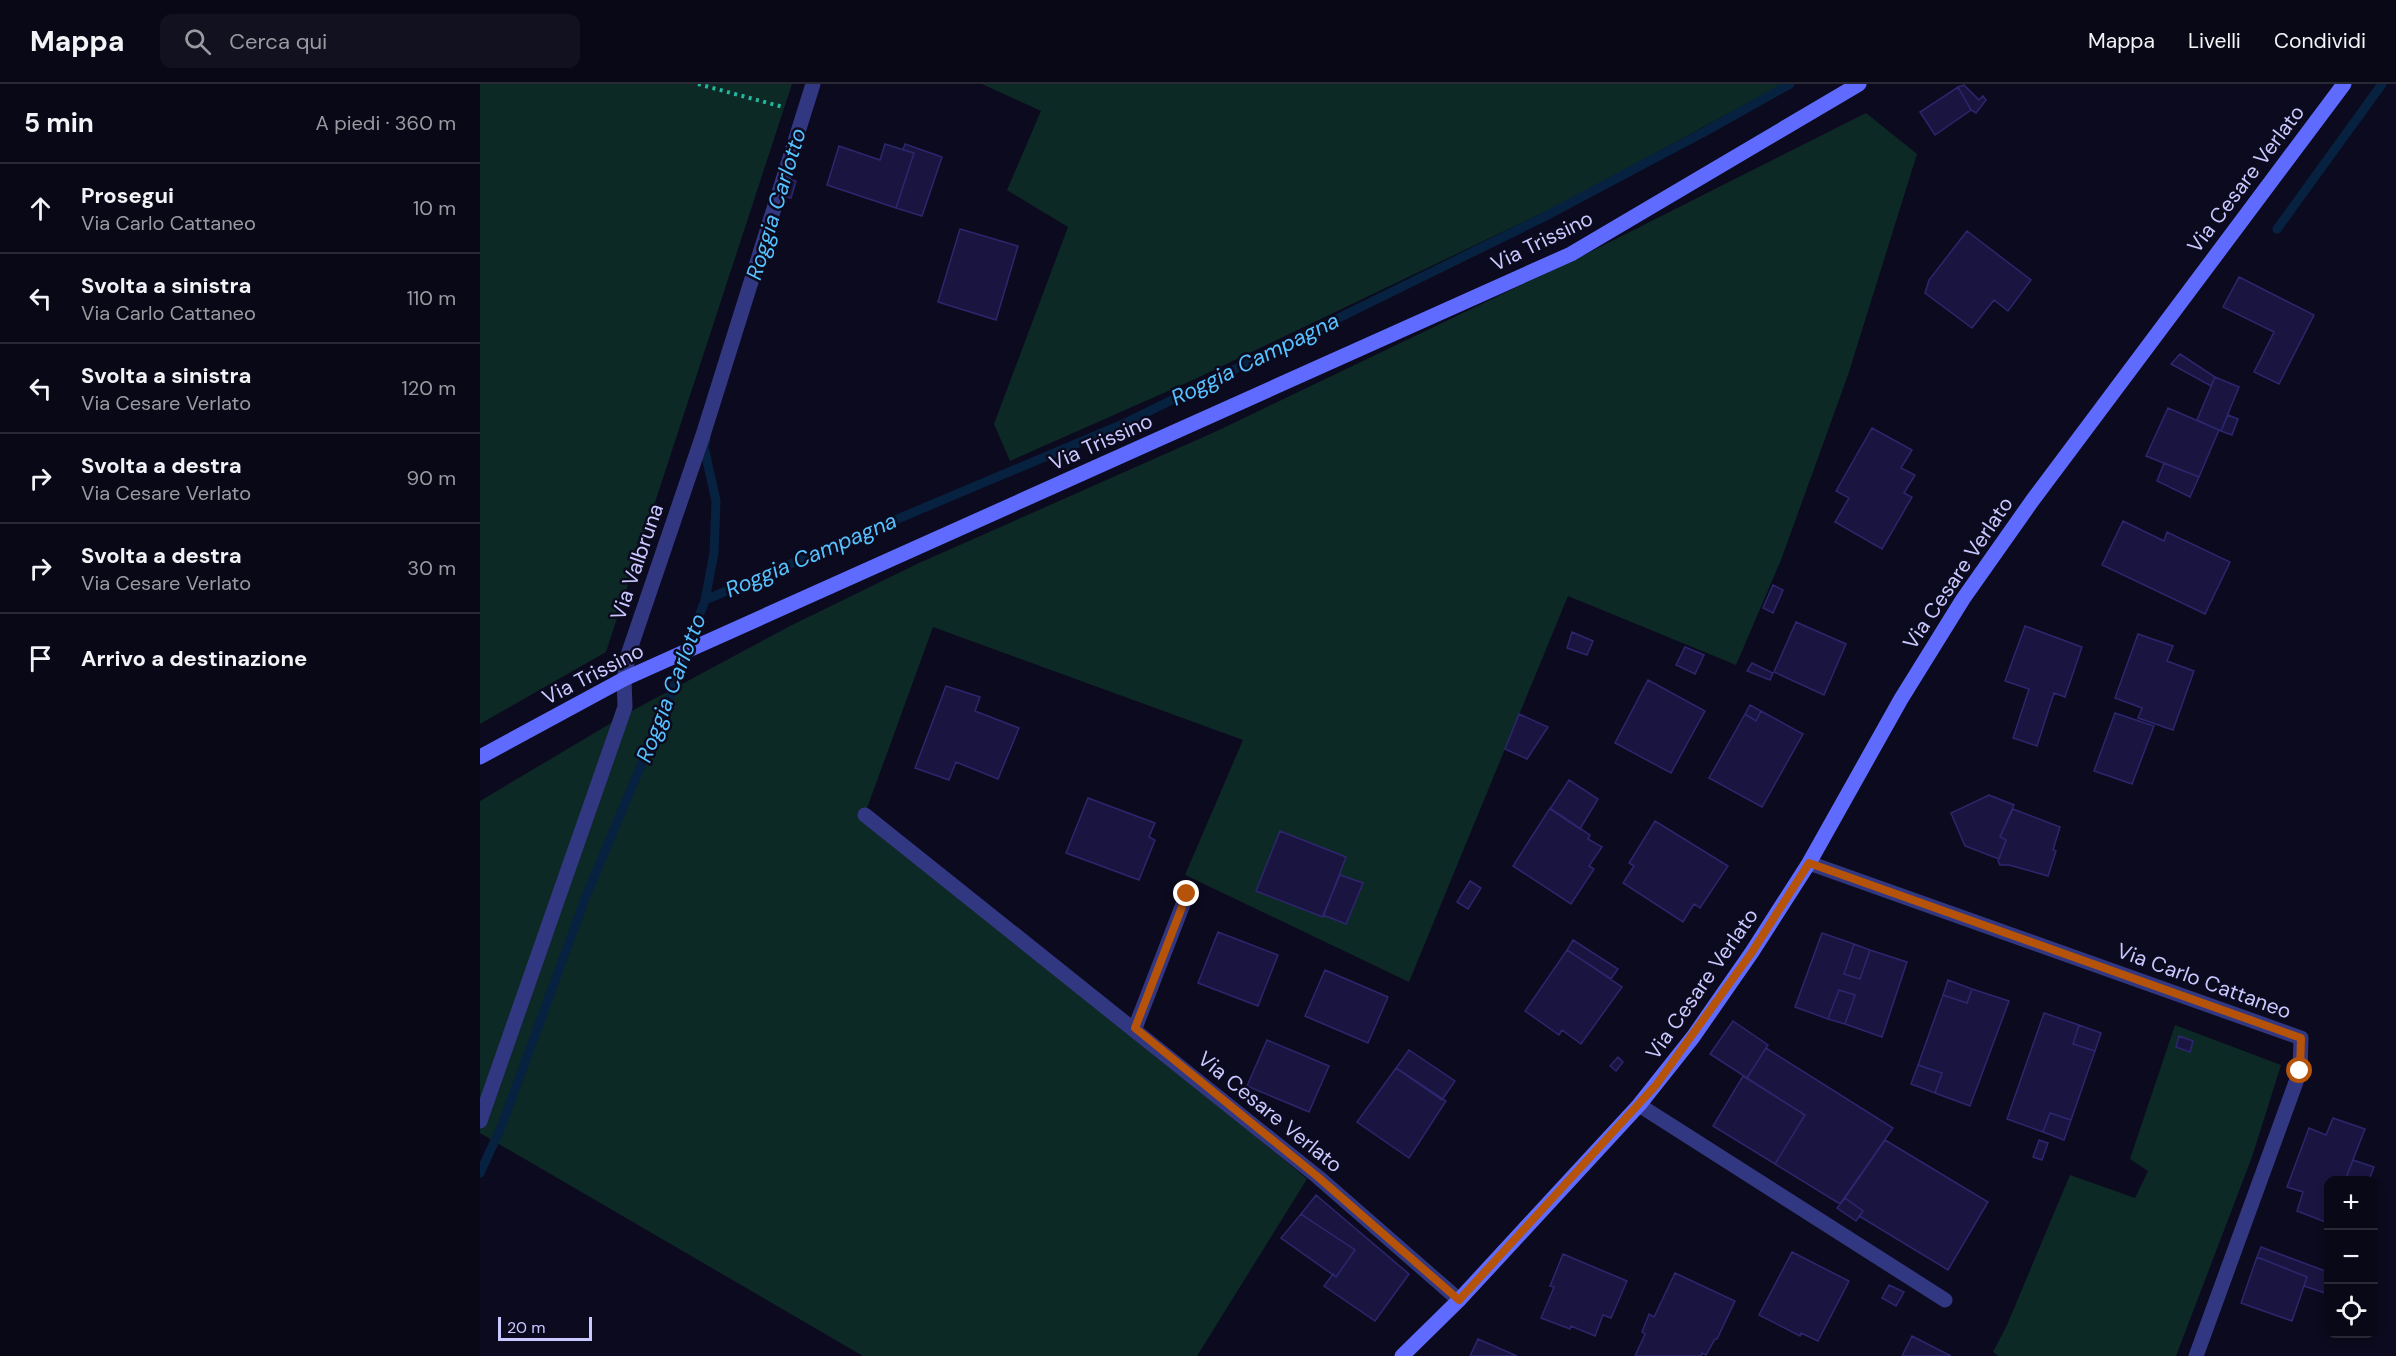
<!DOCTYPE html>
<html lang="it">
<meta charset="utf-8">
<style>
body{margin:0;font-family:"DM Sans",sans-serif;background:#12111f;color:#f1f3f6}
.controls{position:absolute;right:18px;bottom:18px;display:grid;overflow:hidden;border-radius:12px;box-shadow:0 3px 9px #0003}
.controls button{width:54px;height:54px;display:grid;place-items:center;padding:0;border:0;border-bottom:2px solid #292935;background:#090816;color:#f1f3f6;font:30px sans-serif}
.scale{position:absolute;left:18px;bottom:15px;width:94px;box-sizing:border-box;padding-left:6px;border:3px solid #c9c8ff;border-top:0;font-size:16px;line-height:21px;white-space:nowrap;color:#c9c8ff;-webkit-text-stroke:4px #0c0a1e;paint-order:stroke}
.stop{position:absolute;width:18px;height:18px;margin:-14px;border:4px solid #b45309;border-radius:50%;background:#fff}
.stop.end{background:#b45309;border-color:#fff;box-shadow:0 2px 6px #0008}
.list{margin:0;padding:0;list-style:none}
h2{display:flex;justify-content:space-between;align-items:center;height:78px;margin:0;padding:0 24px;font-size:26px}
h2 small{font-size:20px;font-weight:400;color:#999aa1}
.list li{display:grid;grid-template-columns:39px 1fr auto;gap:18px;align-items:center;box-sizing:border-box;height:90px;padding:0 24px;border-top:2px solid #292935}
.list b{display:block;font-size:22px;white-space:nowrap}
.list p{margin:0;font-size:20px;white-space:nowrap;color:#999aa1}
.list em{font-size:20px;font-style:normal;color:#999aa1}
.icon{flex:none;width:33px;height:33px;fill:none;stroke:currentColor;stroke-width:2;stroke-linecap:round;stroke-linejoin:round}
.map{position:relative;flex:none;width:1916px;height:1272px;overflow:hidden}
header{display:flex;align-items:center;gap:36px;box-sizing:border-box;height:84px;padding:0 30px;background:#090816;border-bottom:2px solid #292935}
header strong{font-size:28px}
nav{display:flex;gap:33px;margin-inline-start:auto;font-size:21px}
.search{width:420px;height:54px;background:#12111f;display:flex;align-items:center;gap:15px;box-sizing:border-box;padding:0 21px;border-radius:12px;color:#999aa1;font-size:22px}
main{display:flex}
aside{flex:1;background:#090816}
.map>svg:first-child{display:block}
.green{fill:#0d2925}
.lines{fill:none;stroke-linecap:round;stroke-linejoin:round}
.stream{stroke:#072240;stroke-width:9}
.building{fill:#1a1540;stroke:#2d266e;stroke-width:1.5}
.path{stroke:#25b69f;stroke-width:4;stroke-dasharray:3 4.5;stroke-linecap:butt}
.street{stroke:#323781;stroke-width:15}
.secondary{stroke:#5f6bff;stroke-width:15}
.route{stroke:#b45309;stroke-width:8}
.labels{text-anchor:middle;dominant-baseline:central;stroke-width:5;stroke-linejoin:round;paint-order:stroke}
.street-label{font-size:21px;fill:#c9c8ff;stroke:#0c0a1e}
.water-label{font-size:22px;font-style:italic;fill:#56c2ff;stroke:#0c0a1e}
</style>
<header>
<strong>Mappa</strong>
<div class="search"><svg class="icon" aria-label="search" viewBox="0 0 24 24"><circle cx="10" cy="10" r="6"/><path d="M15 15l6 6"/></svg>Cerca qui</div>
<nav><a>Mappa</a><a>Livelli</a><a>Condividi</a></nav>
</header>
<main>
<aside>
<h2>5 min<small>A piedi · 360 m</small></h2>
<ul class="list">
<li><svg class="icon" aria-label="ahead" viewBox="0 0 24 24"><path d="M12 20V5M6 11l6-6 6 6"/></svg><div><b>Prosegui</b><p>Via Carlo Cattaneo</p></div><em>10 m</em></li>
<li><svg class="icon" aria-label="left" viewBox="0 0 24 24"><path d="M17 20v-9H6M10 6l-5 5 5 5"/></svg><div><b>Svolta a sinistra</b><p>Via Carlo Cattaneo</p></div><em>110 m</em></li>
<li><svg class="icon" aria-label="left" viewBox="0 0 24 24"><path d="M17 20v-9H6M10 6l-5 5 5 5"/></svg><div><b>Svolta a sinistra</b><p>Via Cesare Verlato</p></div><em>120 m</em></li>
<li><svg class="icon" aria-label="right" viewBox="0 0 24 24"><path d="M7 20v-9h11M14 6l5 5-5 5"/></svg><div><b>Svolta a destra</b><p>Via Cesare Verlato</p></div><em>90 m</em></li>
<li><svg class="icon" aria-label="right" viewBox="0 0 24 24"><path d="M7 20v-9h11M14 6l5 5-5 5"/></svg><div><b>Svolta a destra</b><p>Via Cesare Verlato</p></div><em>30 m</em></li>
<li><svg class="icon" aria-label="arrive" viewBox="0 0 24 24"><path d="M6 21V4h12l-3 4 3 4H6"/></svg><div><b>Arrivo a destinazione</b></div></li>
</ul>
</aside>
<div class="map">
<svg width="1916" height="1272" viewBox="0 0 1916 1272">
<rect width="100%" height="100%" fill="#0c0a1e"/>
<path class="green" d="M0,0H312L126,568L0,640Z
M502,0H1303L1081,120L713,296L530,377L514,340L588,143L527,106L561,27Z
M1386,29L1437,70L1368,291L1301,476L1256,581L1088,512L929,898L705,791L763,656L453,543L386,727L827,1095L717,1272H383L0,1049V717L148,629L312,541L439,479L737,347L1106,170Z
M1695,941L1801,981L1772,1073L1696,1272H1518L1513,1268L1527,1241L1590,1091L1655,1114L1668,1087L1650,1075Z"/>
<g class="lines">
<path class="stream" d="M1797,145L1902,0
M225,516L643,340L1062,134L1226,47L1310,0
M0,1089L22,1041L106,812L188,617L225,516L234,469L236,417L224,363L226,356"/>
</g>
<path class="building" d="M1484,1L1499,16L1503,12L1506,16L1496,29L1491,26L1478,3Z
M1478,3L1491,26L1455,51L1440,28Z
M405,60L434,69L416,124L347,101L359,62L400,76Z
M425,60L462,73L442,132L416,124L434,69L423,66Z
M300,93L316,97L311,114L295,110Z
M480,145L538,162L516,236L458,218Z
M1487,147L1551,196L1528,227L1514,216L1492,244L1445,209L1449,196Z
M1759,193L1834,231L1799,300L1774,288L1794,248L1743,223Z
M1700,270L1735,293L1731,302L1691,280Z
M1735,293L1759,303L1741,347L1717,336Z
M1688,324L1739,346L1719,393L1666,372Z
M1748,331L1758,335L1752,351L1741,347Z
M1392,344L1432,366L1421,384L1435,391L1424,409L1432,413L1402,465L1355,438L1369,414L1356,407Z
M1684,379L1719,393L1710,413L1677,397Z
M1643,437L1684,457L1687,448L1750,478L1725,530L1622,481Z
M1293,501L1303,506L1293,529L1283,524Z
M1316,538L1366,560L1344,611L1294,588Z
M1545,542L1602,563L1585,613L1574,609L1557,662L1533,654L1549,605L1525,597Z
M1092,548L1113,557L1107,571L1087,564Z
M1658,550L1693,562L1687,577L1714,587L1693,646L1658,634L1662,624L1635,614Z
M1205,563L1224,571L1215,590L1196,581Z
M1272,579L1293,589L1290,596L1267,587Z
M1168,596L1225,627L1191,689L1135,659Z
M466,602L500,613L495,627L539,644L518,695L476,678L469,696L435,684Z
M1270,621L1281,627L1276,637L1265,630Z
M1281,627L1323,650L1282,723L1229,694L1265,630L1276,637Z
M1635,629L1674,642L1652,700L1614,687Z
M1039,630L1068,643L1047,675L1025,665Z
M1089,696L1118,715L1100,745L1070,725Z
M1509,711L1534,721L1520,753L1526,756L1519,775L1485,762L1471,729Z
M608,714L675,739L669,753L675,756L659,796L586,769Z
M1070,724L1110,751L1108,755L1122,763L1109,782L1114,785L1091,820L1033,782Z
M1533,725L1580,743L1573,766L1576,767L1568,792L1529,781H1520L1518,777L1526,756L1520,753Z
M1175,737L1248,782L1220,824L1214,820L1203,838L1143,799L1154,782L1149,779Z
M800,747L866,773L843,833L776,807Z
M860,791L883,799L866,840L843,831Z
M990,797L1001,804L988,825L977,818Z
M738,848L798,871L778,922L718,899Z
M1342,849L1374,860L1364,890L1380,895L1390,866L1427,878L1402,953L1365,940L1375,911L1359,906L1348,935L1315,923Z
M1093,856L1138,885L1131,895L1087,866Z
M1374,860L1390,866L1380,895L1364,890Z
M1087,866L1142,903L1101,960L1082,946L1079,951L1045,927Z
M845,886L908,913L888,959L825,932Z
M1468,896L1492,905L1487,919L1463,911Z
M1492,905L1529,917L1490,1022L1455,1009L1462,989L1438,981L1463,911L1487,919Z
M1359,906L1375,911L1365,940L1348,935Z
M1564,929L1599,941L1593,960L1615,967L1591,1036L1570,1029L1563,1048L1527,1035Z
M1253,937L1288,961L1267,994L1230,970Z
M1599,941L1621,949L1615,967L1593,960Z
M1699,952L1713,957L1710,968L1696,963Z
M787,956L849,982L829,1028L767,1002Z
M1286,964L1413,1044L1360,1120L1295,1080L1325,1031L1267,994Z
M929,966L975,997L962,1016L916,984Z
M1138,973L1143,978L1136,987L1130,982Z
M1438,981L1462,989L1455,1009L1431,1000Z
M916,984L966,1017L929,1074L877,1038Z
M1263,992L1325,1031L1295,1080L1233,1042Z
M1570,1029L1591,1036L1584,1056L1563,1048Z
M1853,1034L1885,1045L1865,1096H1848V1139L1817,1127L1823,1108L1807,1103L1829,1044L1846,1051Z
M1405,1056L1508,1118L1468,1186L1379,1132L1383,1127L1365,1114Z
M1559,1056L1568,1059L1562,1076L1553,1073Z
M1873,1076L1894,1083L1889,1096H1865Z
M836,1111L929,1190L895,1237L844,1202L853,1190L856,1193L875,1166L821,1130Z
M1365,1114L1383,1127L1376,1137L1357,1124Z
M821,1130L875,1166L856,1193L801,1154Z
M1781,1163L1848,1188V1200L1845,1209L1824,1202L1827,1193L1777,1173Z
M1312,1168L1369,1197L1338,1257L1321,1249L1320,1252L1279,1231Z
M1083,1170L1147,1197L1131,1234L1123,1231L1115,1252L1091,1242L1090,1245L1061,1234L1074,1203L1070,1202Z
M1777,1173L1827,1193L1812,1237L1761,1219Z
M1195,1189L1255,1217L1237,1255H1235L1226,1271L1222,1269L1221,1272H1155L1165,1250L1162,1248L1169,1230L1174,1233Z
M1409,1201L1424,1208L1416,1222L1402,1214Z
M1432,1252L1471,1272H1422Z
M998,1255L1037,1272H990Z"/>
<g class="lines">
<path class="path" d="M218,0L303,23"/>
<path class="street" d="M385,731L838,1093L979,1216
M1329,779L1821,954L1820,987L1716,1272
M655,944L707,810
M1159,1021L1465,1216
M0,1037L145,623L144,595L149,568L223,351L333,0"/>
<path class="secondary" d="M0,673L144,595L1091,170L1379,0
M922,1272L979,1216L1159,1021L1213,953L1272,868L1329,779L1421,615L1483,515L1552,417L1864,0"/>
</g>
<g class="lines">
<path class="route" d="M707,810L655,944L838,1093L979,1216L1176,1001L1272,868L1329,779L1821,954L1820,987"/>
</g>
<g class="labels">
<g class="street-label">
<text transform="translate(1766 95) rotate(-53)">Via Cesare Verlato</text>
<text transform="translate(1062 157) rotate(-26)">Via Trissino</text>
<text transform="translate(621 358) rotate(-24)">Via Trissino</text>
<text transform="translate(157 478) rotate(-71)">Via Valbruna</text>
<text transform="translate(1478 489) rotate(-56)">Via Cesare Verlato</text>
<text transform="translate(113 590) rotate(-27)">Via Trissino</text>
<text transform="translate(1724 897) rotate(20)">Via Carlo Cattaneo</text>
<text transform="translate(1222 900) rotate(-55)">Via Cesare Verlato</text>
<text transform="translate(790 1028) rotate(39)">Via Cesare Verlato</text>
</g>
<g class="water-label">
<text transform="translate(296 120) rotate(-73)">Roggia Carlotto</text>
<text transform="translate(775 275) rotate(-26)">Roggia Campagna</text>
<text transform="translate(331 471) rotate(-23)">Roggia Campagna</text>
<text transform="translate(191 604) rotate(-69)">Roggia Carlotto</text>
</g>
</g>
</svg>
<div class="controls">
<button>+</button>
<button>−</button>
<button><svg class="icon" aria-label="locate" viewBox="0 0 24 24"><circle cx="12" cy="12" r="6"/><path d="M12 2v4M12 18v4M2 12h4M18 12h4"/></svg></button>
</div>
<div class="scale">20 m</div>
<div class="stop" style="left:1820px;top:987px"></div>
<div class="stop end" style="left:707px;top:810px"></div>
</div>
</main>
